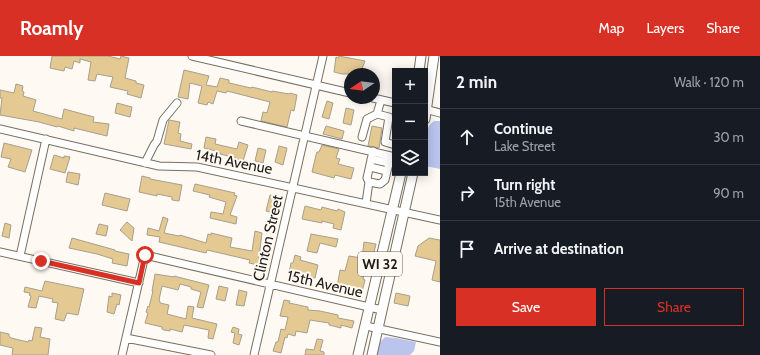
<!DOCTYPE html>
<meta charset="utf-8">
<style>
body{margin:0;font-family:Cabin,sans-serif;background:#20242c;color:#f1f3f6}
.controls{position:absolute;right:12px;top:12px;display:grid;overflow:hidden;border-radius:0px;box-shadow:0 2px 10px #0003}
.controls button{width:36px;height:36px;display:grid;place-items:center;padding:0;border:0;border-bottom:1px solid #363941;background:#171b24;color:#f1f3f6;font:20px sans-serif}
.compass{position:absolute;left:344px;top:12px;width:36px;height:36px;border-radius:50%;background:#171b24;box-shadow:0 2px 10px #0003;rotate:257deg}
.stop{position:absolute;width:12px;height:12px;margin:-9px;border:3px solid #d93025;border-radius:50%;background:#fff}
.stop.end{background:#d93025;border-color:#fff;box-shadow:0 1px 4px #0008}
.list{margin:0;padding:0;list-style:none}
h2{display:flex;justify-content:space-between;align-items:center;height:52px;margin:0;padding:0 16px;font-size:17px}
h2 small{font-size:13px;font-weight:400;color:#9ea1a6}
.list li{display:grid;grid-template-columns:26px 1fr auto;gap:12px;align-items:center;box-sizing:border-box;height:56px;padding:0 16px;border-top:1px solid #363941}
.list b{display:block;font-size:15px;white-space:nowrap}
.list p{margin:0;font-size:13px;white-space:nowrap;color:#9ea1a6}
.list em{font-size:13px;font-style:normal;color:#9ea1a6}
.actions{display:flex;gap:8px;padding:12px 16px}
.actions a{flex:1;padding:9px 0;border:1px solid #d93025;border-radius:0px;text-align:center;font-size:14px;color:#d93025}
.actions .main{background:#d93025;color:#fff}
.icon{flex:none;width:22px;height:22px;fill:none;stroke:currentColor;stroke-width:2;stroke-linecap:round;stroke-linejoin:round}
.map{position:relative;flex:none;width:440px;height:299px;overflow:hidden}
header{display:flex;align-items:center;gap:24px;box-sizing:border-box;height:56px;padding:0 20px;background:#d93025;color:#fff}
header strong{font-size:19px}
nav{display:flex;gap:22px;margin-inline-start:auto;font-size:14px}
main{display:flex}
aside{flex:1;background:#171b24}
.map>svg:first-child{display:block}
.green{fill:#bac4ed}
.building{fill:#e4c992;stroke:#a79f8e}
.lines{fill:none;stroke-linecap:round;stroke-linejoin:round}
.minor-casing{stroke:#776f5f;stroke-width:9}
.major-casing{stroke:#776f5f;stroke-width:11}
.minor{stroke:#fff;stroke-width:7}
.major{stroke:#fff;stroke-width:9}
.route{stroke:#d93025;stroke-width:5}
.labels{text-anchor:middle;dominant-baseline:central;stroke-width:4;stroke-linejoin:round;paint-order:stroke}
.shield{fill:#fefaf3;stroke:#625f58;stroke-width:1}
.shield-label{font-size:14px;font-weight:bold;fill:#1f1c15}
.street-label{font-size:15px;fill:#1f1c15;stroke:#fefaf3}
</style>
<header>
<strong>Roamly</strong>
<nav><a>Map</a><a>Layers</a><a>Share</a></nav>
</header>
<main>
<div class="map">
<svg width="440" height="299" viewBox="0 0 440 299">
<rect width="100%" height="100%" fill="#fefaf3"/>
<path class="green" d="M434,65H440V113L425,110C425,97 422,72 434,65Z
M385,281L396,282L416,286L414,295L410,299H376L380,286Z"/>
<path class="building" d="M52,0H108L120,3L121,0L129,2L125,22L136,25V27L144,29L141,42L127,38L128,35L110,31L113,21L97,18L95,25L88,24L91,6L80,3V7L74,5L72,13L65,11L64,15L50,12Z
M339,0L365,5L360,18H342L334,16L336,1L338,2Z
M184,14L209,20L206,29L217,31L220,22L229,24V27L251,32L252,31L272,36V35L289,38L290,37L297,39L294,55L291,54L287,71L261,65L263,56L267,57L270,46L227,35L226,37L217,35L213,48L208,46L207,49L198,47L202,30L190,27L188,43L178,41Z
M16,28L23,30L22,35L24,36L23,40L36,44L33,55L62,63L64,53L94,61L93,66L109,68L107,80L74,72V75L58,70L57,71L39,66L0,59L2,42H0V34L14,37Z
M327,45L333,47L329,63L322,61Z
M117,47L132,51L130,61L115,57Z
M346,52L354,54L351,69L343,67Z
M169,64L180,66L178,77L181,78L180,85L192,88L191,93L164,88Z
M326,70L344,75L342,83L323,78Z
M372,70L382,72L379,92L368,90Z
M206,81L216,83L215,88L237,93L239,86L248,89L243,105L236,103V102L220,98V96L204,92Z
M4,87L32,94L25,116L8,111L11,103L1,101Z
M322,89L339,93L336,102L340,103L338,108L354,112L351,123L335,119L334,122L312,116L316,99L317,96H319Z
M279,90L287,92L283,109L275,106Z
M258,92L266,94L263,107L255,105Z
M54,99L64,102V100L70,101L65,117L50,113Z
M68,116L80,118L78,129L66,126Z
M142,120L150,122V123L182,129L179,145L172,144V141L157,138V140L139,136Z
M195,128L235,137L234,139L237,140L230,159L237,161L236,168L210,162L211,156L223,158L226,146L209,141L210,139L193,135Z
M105,137L130,143L127,155L102,149Z
M270,139L277,141L273,157L266,155Z
M305,150L321,154L322,151L337,155L338,153L345,156L341,174L333,172L334,168L322,165V167L302,163Z
M163,161L168,163L164,177L179,180L180,179L206,187L208,178L211,179V177L232,182L230,191L252,195L255,175L262,177L258,209L249,207L250,204L207,194L206,197L159,186L160,181L147,179L148,172L159,175Z
M127,166L134,172L132,185L120,174Z
M5,167L11,169L9,182L2,180Z
M99,168L108,170L106,180L96,178Z
M311,178L338,183L336,191L320,187L317,197L307,195Z
M72,182L115,194V195L129,198L127,210L112,207L113,203L97,198L69,192Z
M429,182L440,184V226L432,224L436,205L415,200L418,190Z
M364,186L376,188L371,209H369V212L365,211L363,223L365,224L362,236L337,231L340,214L345,215L349,200L362,202Z
M295,199L301,201L300,204L318,209L315,222L289,217L291,207H293Z
M155,218L174,221V220L209,229L203,252L197,251L201,236L191,233V231L180,228L178,234L162,230L159,244L160,245V247L169,249L167,258L186,263L188,250L194,251L192,262L217,268L213,283L208,282L209,274L184,269L182,276L170,273V275L164,274L162,273V271L145,267L148,257L146,256L148,250L149,251L153,235H152Z
M45,225L84,233L78,259L67,257L64,265L55,263L58,247L52,246L53,243L39,240L36,252L28,251L31,240L29,239L30,237L24,236L25,231L42,235Z
M219,230L228,232L225,245L216,243Z
M239,234L247,236L244,250L236,249Z
M112,237L121,239L119,249L117,248L114,258L107,256L109,240L112,241Z
M396,237L410,240L408,250L394,247Z
M284,244L290,245L289,247L308,251V254L320,255L338,259V262L354,265L352,272L341,269V272L329,269V267L310,264L307,277L296,275L295,280L288,278L287,282L285,281L281,297L273,295L276,286H278L281,273L285,274L288,261L280,260Z
M35,271L42,272L40,281L50,283L48,299H12L13,292L0,289V276L9,278V280L11,282L28,286L29,284L32,285Z
M233,271L239,273L238,278L242,279L239,289L233,287L235,277L231,276Z
M317,283L323,284L320,295L324,296V299H305L306,293L314,294Z"/>
<g class="lines">
<defs>
<path id="minor" d="M192,0L350,37
M373,42L395,47
M381,44L377,58L389,61L385,86L395,89
M425,53L440,57
M241,65L395,101
M0,73L159,110L197,111L440,164
M362,81L367,63L377,58
M371,103L389,107V102
M145,107L154,89L157,85L163,64L177,47
M370,111L387,115
M369,126L367,122L373,95
M366,147L369,126L380,128L385,124L389,107L395,108
M0,196L139,227
M20,200L46,83
M366,270L440,286
M126,282L211,299
M122,299L145,199L382,254
M254,299L323,0"/>
<path id="major" d="M419,15L421,0
M425,63L434,0
M358,299L401,117
M372,299L413,117"/>
</defs>
<use href="#minor" class="minor-casing"/>
<use href="#major" class="major-casing"/>
<use href="#minor" class="minor"/>
<use href="#major" class="major"/>
</g>
<g class="lines">
<path class="route" d="M41,205L139,227L145,199"/>
</g>
<g class="labels">
<rect class="shield" x="358" y="196" width="44" height="24" rx="3"/>
<g class="shield-label">
<text x="380" y="208">WI 32</text>
</g>
<g class="street-label">
<text transform="translate(234 106) rotate(11)">14th Avenue</text>
<text transform="translate(268 182) rotate(-77)">Clinton Street</text>
<text transform="translate(325 228) rotate(13)">15th Avenue</text>
</g>
</g>
</svg>
<div class="controls">
<button>+</button>
<button>−</button>
<button><svg class="icon" aria-label="layers" viewBox="0 0 24 24"><path d="M12 4l9 5-9 5-9-5zM3 14l9 5 9-5"/></svg></button>
</div>
<svg class="compass" viewBox="-18 -18 36 36"><path d="M0-13l5 13h-10z" fill="#e53935"/><path d="M0 13l5-13h-10z" fill="#9ea1a6"/></svg>
<div class="stop" style="left:145px;top:199px"></div>
<div class="stop end" style="left:41px;top:205px"></div>
</div>
<aside>
<h2>2 min<small>Walk · 120 m</small></h2>
<ul class="list">
<li><svg class="icon" aria-label="ahead" viewBox="0 0 24 24"><path d="M12 20V5M6 11l6-6 6 6"/></svg><div><b>Continue</b><p>Lake Street</p></div><em>30 m</em></li>
<li><svg class="icon" aria-label="right" viewBox="0 0 24 24"><path d="M7 20v-9h11M14 6l5 5-5 5"/></svg><div><b>Turn right</b><p>15th Avenue</p></div><em>90 m</em></li>
<li><svg class="icon" aria-label="arrive" viewBox="0 0 24 24"><path d="M6 21V4h12l-3 4 3 4H6"/></svg><div><b>Arrive at destination</b></div></li>
</ul>
<div class="actions"><a class="main">Save</a><a>Share</a></div>
</aside>
</main>
